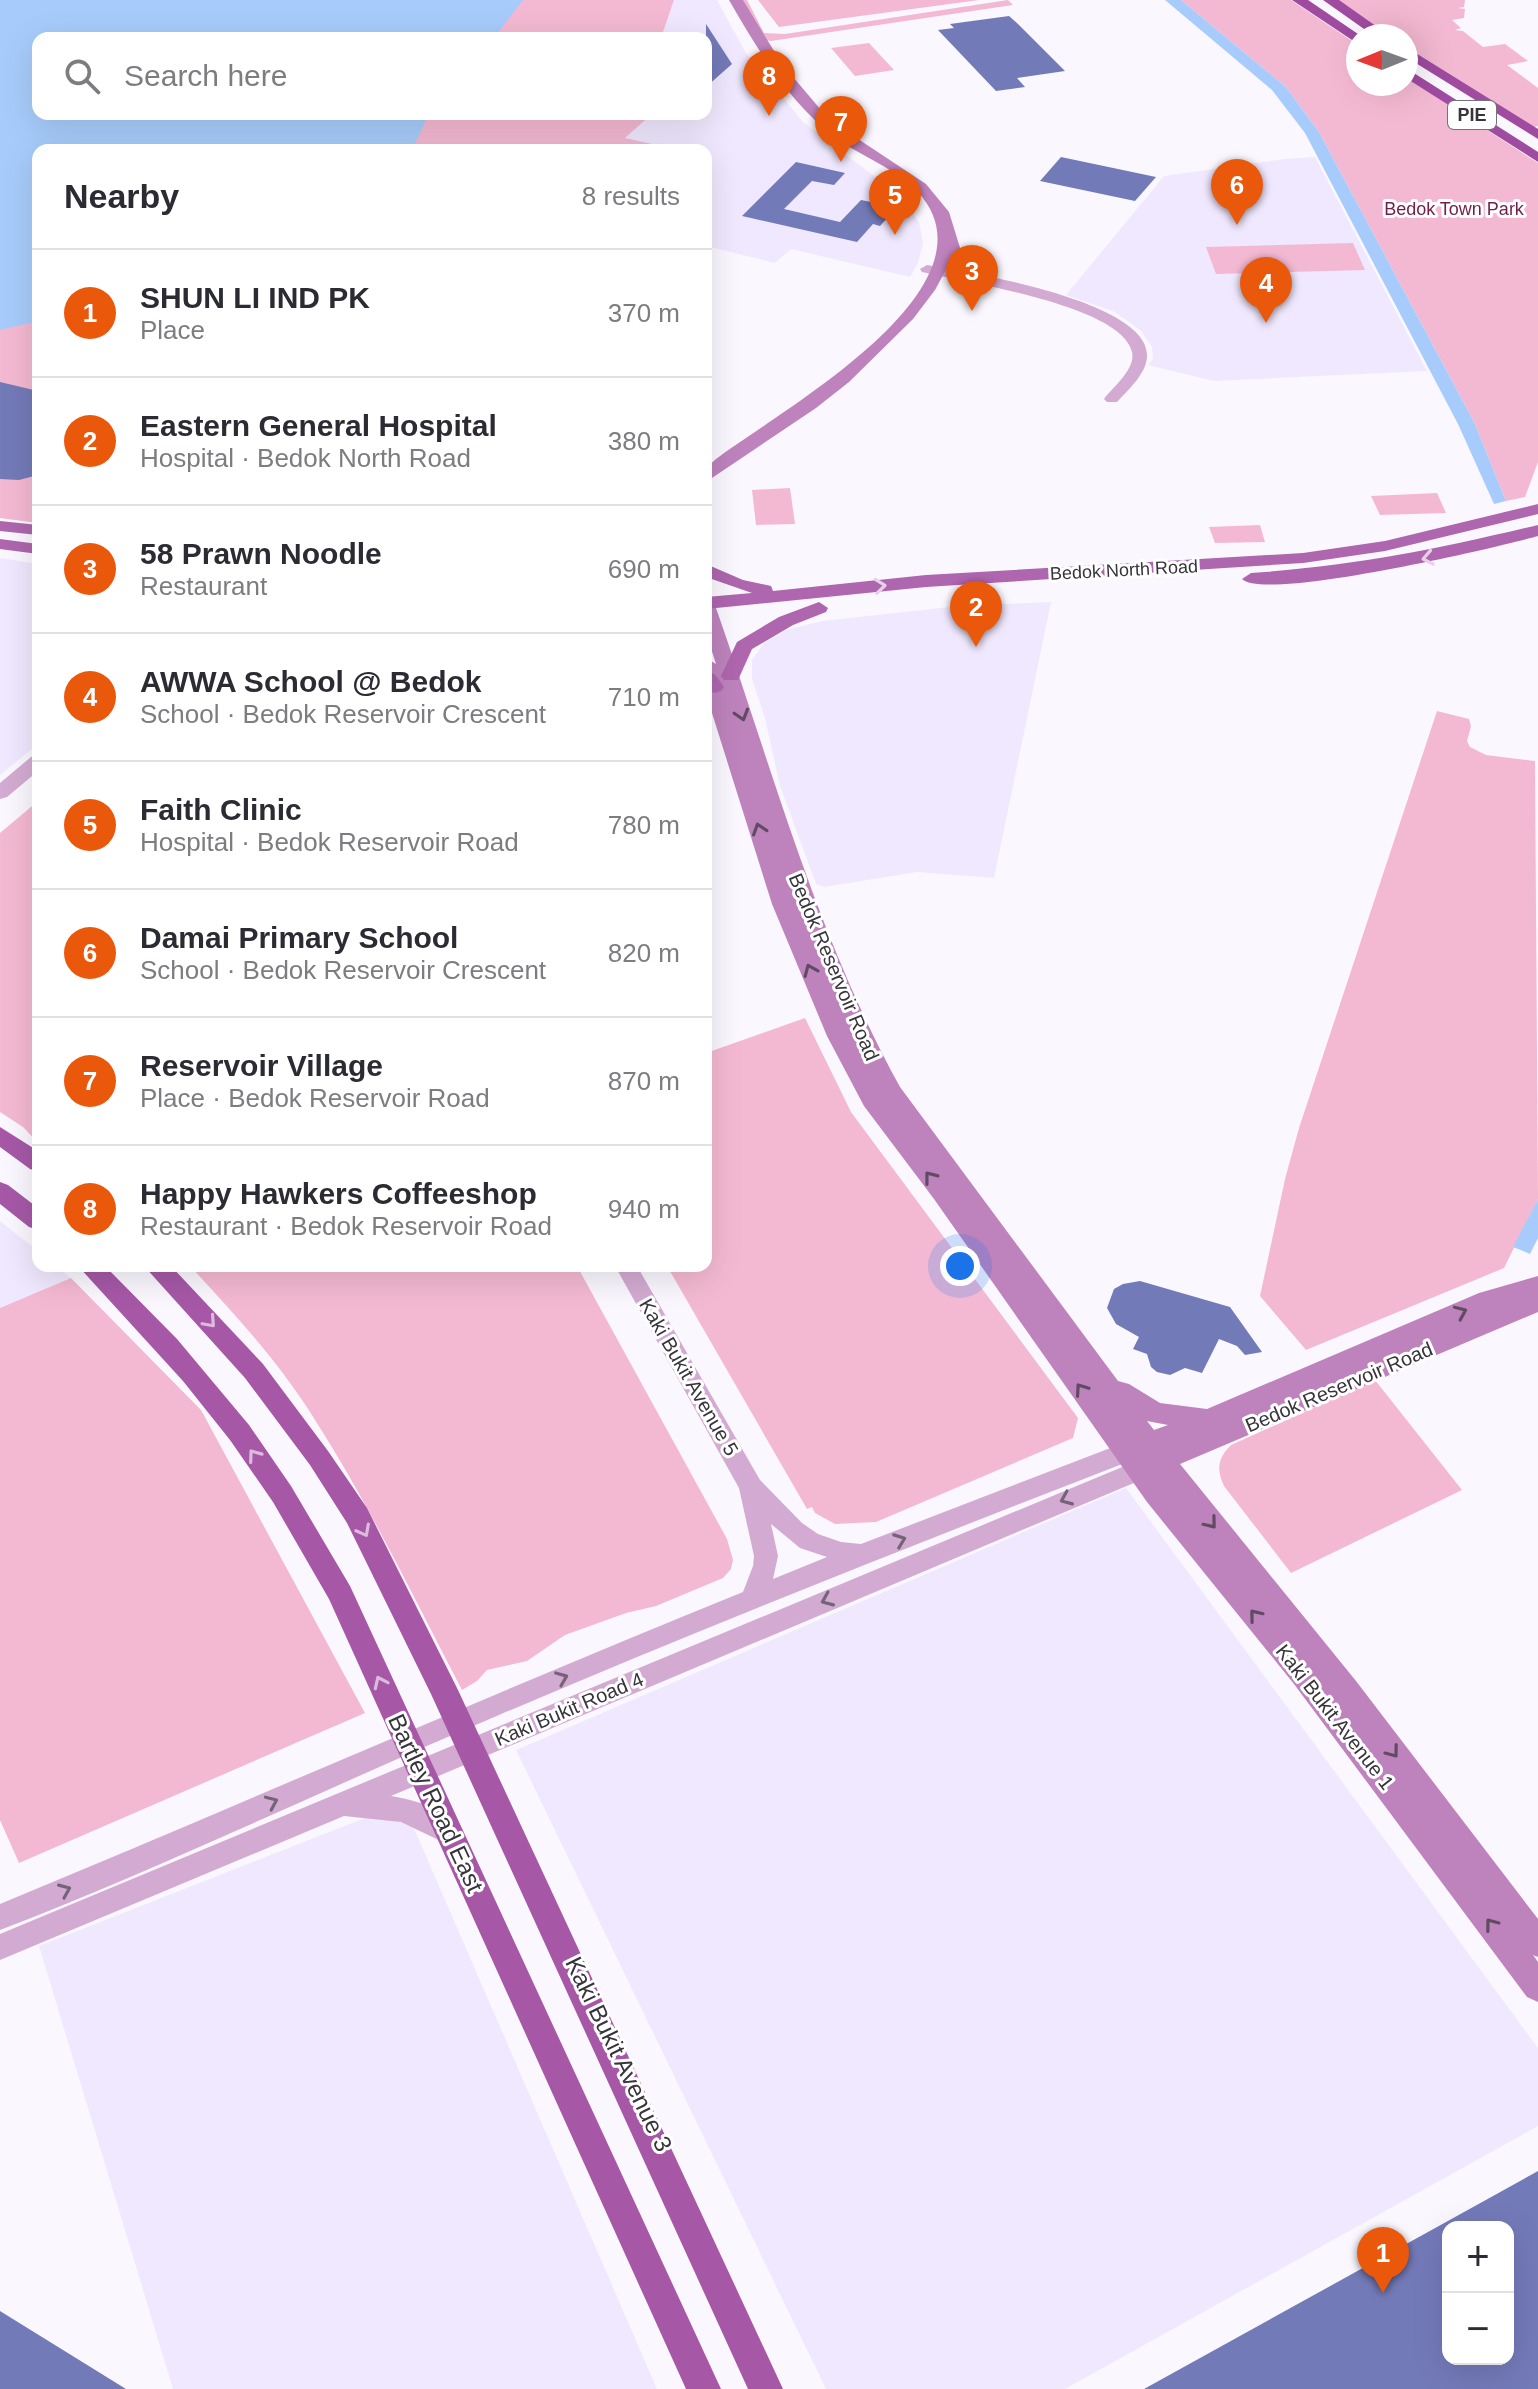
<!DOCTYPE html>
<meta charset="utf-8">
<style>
body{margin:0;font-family:Helvetica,sans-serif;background:#f2f2f3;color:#2b2b33}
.controls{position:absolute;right:24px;bottom:24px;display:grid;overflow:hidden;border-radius:16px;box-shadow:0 8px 32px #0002}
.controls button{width:72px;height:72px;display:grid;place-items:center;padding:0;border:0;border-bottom:2px solid #e1e1e2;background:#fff;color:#2b2b33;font:40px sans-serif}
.compass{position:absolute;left:1346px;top:24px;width:72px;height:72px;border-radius:50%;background:#fff;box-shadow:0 8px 32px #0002;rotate:269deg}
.you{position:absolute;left:960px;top:1266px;width:28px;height:28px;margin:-20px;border:6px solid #fff;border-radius:50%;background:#1a73e8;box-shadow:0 0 0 12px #1a73e833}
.badge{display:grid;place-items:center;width:52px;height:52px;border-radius:50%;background:#ea580c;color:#fff;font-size:26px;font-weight:700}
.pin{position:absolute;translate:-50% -66px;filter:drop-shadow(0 2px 4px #0008)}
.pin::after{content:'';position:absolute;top:42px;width:28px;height:24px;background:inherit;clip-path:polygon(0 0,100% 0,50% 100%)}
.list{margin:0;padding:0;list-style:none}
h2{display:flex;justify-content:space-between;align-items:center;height:104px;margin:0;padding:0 32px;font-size:34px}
h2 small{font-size:26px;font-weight:400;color:#7c7c81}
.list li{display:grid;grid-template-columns:52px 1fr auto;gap:24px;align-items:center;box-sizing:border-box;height:128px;padding:0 32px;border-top:2px solid #e1e1e2}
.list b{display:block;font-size:30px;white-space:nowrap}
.list p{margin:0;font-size:26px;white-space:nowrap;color:#7c7c81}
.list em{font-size:26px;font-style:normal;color:#7c7c81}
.icon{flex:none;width:44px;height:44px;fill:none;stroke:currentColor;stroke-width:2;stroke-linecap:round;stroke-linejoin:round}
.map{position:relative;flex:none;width:1538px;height:2389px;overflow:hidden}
.search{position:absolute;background:#fff;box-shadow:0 8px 32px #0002;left:32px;top:32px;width:680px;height:88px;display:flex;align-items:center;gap:20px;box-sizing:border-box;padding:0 28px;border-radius:16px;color:#7c7c81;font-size:30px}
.panel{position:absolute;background:#fff;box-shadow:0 8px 32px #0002;left:32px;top:144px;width:680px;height:1128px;border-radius:16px}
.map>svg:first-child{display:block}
.built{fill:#f0e8fe}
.green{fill:#f4b9d2}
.water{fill:#a7ccfb}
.building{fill:#737ab8;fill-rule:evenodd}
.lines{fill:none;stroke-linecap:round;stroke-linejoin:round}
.minor{fill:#d3abd2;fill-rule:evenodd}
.secondary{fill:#be83bd;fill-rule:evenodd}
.primary{fill:#ae66ae;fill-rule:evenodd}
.trunk{fill:#a658a7;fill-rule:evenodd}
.motorway{fill:#9f4ba0;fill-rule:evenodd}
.oneway{stroke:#e7d1e7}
.oneway2{stroke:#604c62}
.oneway3{stroke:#dbbcdc}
.oneway4{stroke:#756477}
.labels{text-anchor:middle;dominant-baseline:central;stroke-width:6;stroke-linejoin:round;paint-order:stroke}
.shield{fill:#fff;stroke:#737276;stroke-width:2}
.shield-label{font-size:18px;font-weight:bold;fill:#37353b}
.far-park-label{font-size:18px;fill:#721e4b;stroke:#fff}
.far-street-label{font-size:18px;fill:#37353b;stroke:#fff}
.street-label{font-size:20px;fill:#37353b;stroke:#fff}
.near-street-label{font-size:24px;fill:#37353b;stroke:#fff}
</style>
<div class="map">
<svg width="1538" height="2389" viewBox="0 0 1538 2389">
<rect width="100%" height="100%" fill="#faf8fe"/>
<path class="built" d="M674,0H717L746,53L803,122L899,195L919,222L923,243L918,263L910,277L791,249L775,263L706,246V150H657L660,147L624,139L652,114H706V38H661Z
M1315,157L1427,371L1214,381L1148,365L1153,359L1152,347L1141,331L1115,312L1066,295L1164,176L1285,159Z
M0,558L38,564V744L0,775Z
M1051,602L994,878L917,872L824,887L816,884L780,786L765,718L752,679V660L764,643L786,630L822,621L959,606Z
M0,1221L38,1251V1266H56L71,1278L0,1308Z
M1126,1488L1538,2048V2126L1065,2389H826L516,1750Z
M403,1803L657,2389H173L39,1946Z"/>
<path class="green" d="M0,0H674L661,38H38V114H652L625,138L661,146L656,150H38V523L0,518Z
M738,0H747L764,33L785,34L1008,0L1013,5L771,41L765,40Z
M758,0H979L779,27Z
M1181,0H1291L1358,45V84H1406V77L1538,163V462L1525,497L1506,501L1474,422L1319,132L1286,87Z
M1332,0H1465L1464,7L1458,8L1465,9L1464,18L1452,20L1461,28L1455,30L1463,31L1483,47L1505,44L1528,61L1507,65L1538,88V126L1530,128L1406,48V36H1388Z
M869,43L894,70L855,76L831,48Z
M1353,243L1365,270L1216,274L1206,247Z
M790,488L795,524L756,525L752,490Z
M1437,493L1446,513L1380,515L1371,496Z
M1260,525L1265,542L1215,543L1209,527Z
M1437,711L1469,719L1471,726L1467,741L1470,747L1486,755L1535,761L1538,1199L1504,1268L1306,1350L1260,1296L1285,1179L1299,1128Z
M38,801V1143L23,1127L0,1112V833Z
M805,1018L851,1112L1078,1418L1073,1438L876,1522L835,1524L815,1513L812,1507L807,1509L667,1266H706V1053Z
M190,1266H577L727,1539L733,1560L731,1569L723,1578L656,1606L626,1613L565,1635L527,1661L487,1670L477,1681L462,1690C413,1596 367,1500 310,1412C276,1359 232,1311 190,1266Z
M71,1278L201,1410L365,1713L19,1863L0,1820V1308Z
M1375,1380L1462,1490L1291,1573L1224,1486C1216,1469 1218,1458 1231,1445Z"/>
<path class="water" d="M0,0H523L494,38H38V114H429L412,150H38V321L0,330Z
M1165,0H1181L1286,87L1319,132L1474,422L1506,501L1494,504L1458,424L1305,133L1272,90Z
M1538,1199V1238L1530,1254L1513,1247Z"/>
<path class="building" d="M1009,16L1018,24L1065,71L1017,78L1025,87L996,91L938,30L954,28L950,24Z
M706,24L732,64L706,87Z
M1061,157L1156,177L1135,201L1040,181Z
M796,162L845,173L834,185L812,181L784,209L840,222L861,200L897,207L880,226L873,224L857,242L742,216Z
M0,382L38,391V475L19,480L0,479Z
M1140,1281L1230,1307L1262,1352L1245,1355L1237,1346L1219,1339L1202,1373L1185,1368L1170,1375L1157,1372L1151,1367L1147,1354L1133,1349L1139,1337L1116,1324L1107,1308L1114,1289L1123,1284Z
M1538,2171V2389H1144L1437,2227ZM1448,2227H1508V2359H1448Z
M0,2311L126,2389H0Z"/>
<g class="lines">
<path class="minor" d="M927,265C968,272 1149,301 1147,356C1147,373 1128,390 1117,402H1107L1104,399C1113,387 1136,369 1132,352C1122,305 963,282 922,272L920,269Z
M38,755V771L7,797L0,799V783L31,757Z
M615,1266H637L760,1480L802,1523L818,1534L841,1542L861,1544L1126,1442L1135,1445L1138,1452L1135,1459C921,1542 710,1625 499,1715C333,1785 169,1865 0,1930V1904C248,1801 494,1693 743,1592L753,1566L754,1556L739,1488ZM771,1524L800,1548L827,1557L773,1579L778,1556Z
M1139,1460L1148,1463L1151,1470L1148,1477L391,1796C414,1800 450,1809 461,1832L457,1841L447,1844L401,1822L344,1816L0,1960V1934Z"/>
<path class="secondary" d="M729,0H743L782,64L821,110L846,131L926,184L949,212L965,264L984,279L976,284L952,269L949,264L935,290L913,319L849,382L816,408L706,482V468L716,459C776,413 1007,287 917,191C895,168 862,157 836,138C789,103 758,50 729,0Z
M706,599L715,605C772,768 816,935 900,1087L1118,1381L1129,1384L1160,1403L1207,1409L1479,1293L1538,1276V1312L1180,1464L1356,1681L1538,1919V1957L1533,1955L1538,1962V2002L1527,1997L1294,1684L1147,1502L934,1199L864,1106L827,1036L772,904L706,694V658L716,664L748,763L706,633ZM1147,1421L1168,1425L1154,1430Z"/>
<path class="primary" d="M1538,504V514L1385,551L1303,563L926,587L706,609V597L752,593L706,577V564L743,580L771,586L773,591L926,575L1303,553L1385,541Z
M0,521L38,525V535L0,531Z
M1538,525V536C1499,547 1264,602 1242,579L1251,573C1354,566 1438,549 1538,525Z
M0,539L38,544V554L0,549Z
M819,602L828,608L826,612L793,625L752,649L738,680H724L721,676L737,642L779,617Z
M706,670C715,672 718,679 724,687L721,691L714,693L706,690Z"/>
<path class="trunk" d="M0,1127L38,1151V1172L30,1169L0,1147Z
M0,1182L8,1185L38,1208V1230L29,1227L0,1204Z
M78,1266H105L177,1339L249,1425L291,1486L350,1586L721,2389H686L329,1599L273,1502L230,1440L183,1381Z
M144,1266H171L263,1364L328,1451L367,1508L458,1690L783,2389H748L431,1694L347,1523L310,1465L245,1378Z"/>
<path class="motorway" d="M1292,0H1308L1361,36H1358V44Z
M1323,0H1339L1390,36H1374Z
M1406,47L1538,129V139L1406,57Z
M1406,68L1538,152V162L1406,78Z"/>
</g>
<defs><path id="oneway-chevron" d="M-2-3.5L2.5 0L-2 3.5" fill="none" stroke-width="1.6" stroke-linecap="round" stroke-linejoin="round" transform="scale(2)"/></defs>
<g class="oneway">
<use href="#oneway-chevron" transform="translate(1428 558) rotate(169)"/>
<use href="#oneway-chevron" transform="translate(880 586) rotate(-6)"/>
</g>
<g class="oneway2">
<use href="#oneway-chevron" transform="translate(742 715) rotate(73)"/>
<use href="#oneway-chevron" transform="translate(759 829) rotate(-108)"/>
<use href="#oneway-chevron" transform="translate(810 970) rotate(-113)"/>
<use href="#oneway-chevron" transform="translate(930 1177) rotate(-128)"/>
<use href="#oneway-chevron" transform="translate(1461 1312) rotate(-24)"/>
<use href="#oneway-chevron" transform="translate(1081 1389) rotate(-125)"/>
<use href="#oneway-chevron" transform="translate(1211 1523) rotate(51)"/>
<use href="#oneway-chevron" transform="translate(1255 1615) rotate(-129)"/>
<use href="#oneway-chevron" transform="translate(1393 1752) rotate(53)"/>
<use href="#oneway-chevron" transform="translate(1491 1924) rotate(-127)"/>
</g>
<g class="oneway3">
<use href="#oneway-chevron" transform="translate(210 1322) rotate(48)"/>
<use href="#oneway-chevron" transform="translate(254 1455) rotate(-126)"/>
<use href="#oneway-chevron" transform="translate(364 1531) rotate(62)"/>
<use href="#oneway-chevron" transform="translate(380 1682) rotate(-115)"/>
</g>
<g class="oneway4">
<use href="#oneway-chevron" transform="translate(1066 1499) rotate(157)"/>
<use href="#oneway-chevron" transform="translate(900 1540) rotate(-21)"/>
<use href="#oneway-chevron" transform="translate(827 1600) rotate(157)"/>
<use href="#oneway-chevron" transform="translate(562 1678) rotate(-22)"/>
<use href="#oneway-chevron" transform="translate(272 1802) rotate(-24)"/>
<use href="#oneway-chevron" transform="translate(65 1890) rotate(-23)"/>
</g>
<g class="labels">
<rect class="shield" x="1448" y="101" width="48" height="28" rx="6"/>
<g class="shield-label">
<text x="1472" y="115">PIE</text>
</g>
<g class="far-park-label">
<text x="1454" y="209">Bedok Town Park</text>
</g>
<g class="far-street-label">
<text transform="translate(1124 570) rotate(-3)">Bedok North Road</text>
</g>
<g class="street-label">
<text transform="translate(834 967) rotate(67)">Bedok Reservoir Road</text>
<text transform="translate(689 1377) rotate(60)">Kaki Bukit Avenue 5</text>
<text transform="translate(1339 1387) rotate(-23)">Bedok Reservoir Road</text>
<text transform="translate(569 1709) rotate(-23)">Kaki Bukit Road 4</text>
<text transform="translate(1335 1717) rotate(52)">Kaki Bukit Avenue 1</text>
</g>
<g class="near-street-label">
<text transform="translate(436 1803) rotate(65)">Bartley Road East</text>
<text transform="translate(619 2054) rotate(64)">Kaki Bukit Avenue 3</text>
</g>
</g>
</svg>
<div class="controls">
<button>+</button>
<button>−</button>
</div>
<svg class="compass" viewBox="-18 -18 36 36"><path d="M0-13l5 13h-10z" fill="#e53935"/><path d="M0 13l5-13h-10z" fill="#7c7c81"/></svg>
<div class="you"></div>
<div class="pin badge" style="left:1383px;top:2293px">1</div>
<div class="pin badge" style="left:976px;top:647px">2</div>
<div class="pin badge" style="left:972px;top:311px">3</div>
<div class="pin badge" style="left:1266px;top:323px">4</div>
<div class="pin badge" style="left:895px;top:235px">5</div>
<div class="pin badge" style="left:1237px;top:225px">6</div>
<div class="pin badge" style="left:841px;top:162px">7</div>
<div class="pin badge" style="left:769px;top:116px">8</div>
<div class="search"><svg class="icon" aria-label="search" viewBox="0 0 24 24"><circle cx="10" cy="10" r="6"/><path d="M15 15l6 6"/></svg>Search here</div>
<section class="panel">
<h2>Nearby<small>8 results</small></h2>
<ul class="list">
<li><span class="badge">1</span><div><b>SHUN LI IND PK</b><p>Place</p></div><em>370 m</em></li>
<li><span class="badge">2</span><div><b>Eastern General Hospital</b><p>Hospital · Bedok North Road</p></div><em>380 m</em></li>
<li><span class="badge">3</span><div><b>58 Prawn Noodle</b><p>Restaurant</p></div><em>690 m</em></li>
<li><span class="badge">4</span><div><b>AWWA School @ Bedok</b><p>School · Bedok Reservoir Crescent</p></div><em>710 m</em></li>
<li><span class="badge">5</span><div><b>Faith Clinic</b><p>Hospital · Bedok Reservoir Road</p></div><em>780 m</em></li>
<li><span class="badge">6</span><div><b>Damai Primary School</b><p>School · Bedok Reservoir Crescent</p></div><em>820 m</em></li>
<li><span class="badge">7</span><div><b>Reservoir Village</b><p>Place · Bedok Reservoir Road</p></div><em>870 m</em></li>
<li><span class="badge">8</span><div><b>Happy Hawkers Coffeeshop</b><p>Restaurant · Bedok Reservoir Road</p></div><em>940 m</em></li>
</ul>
</section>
</div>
